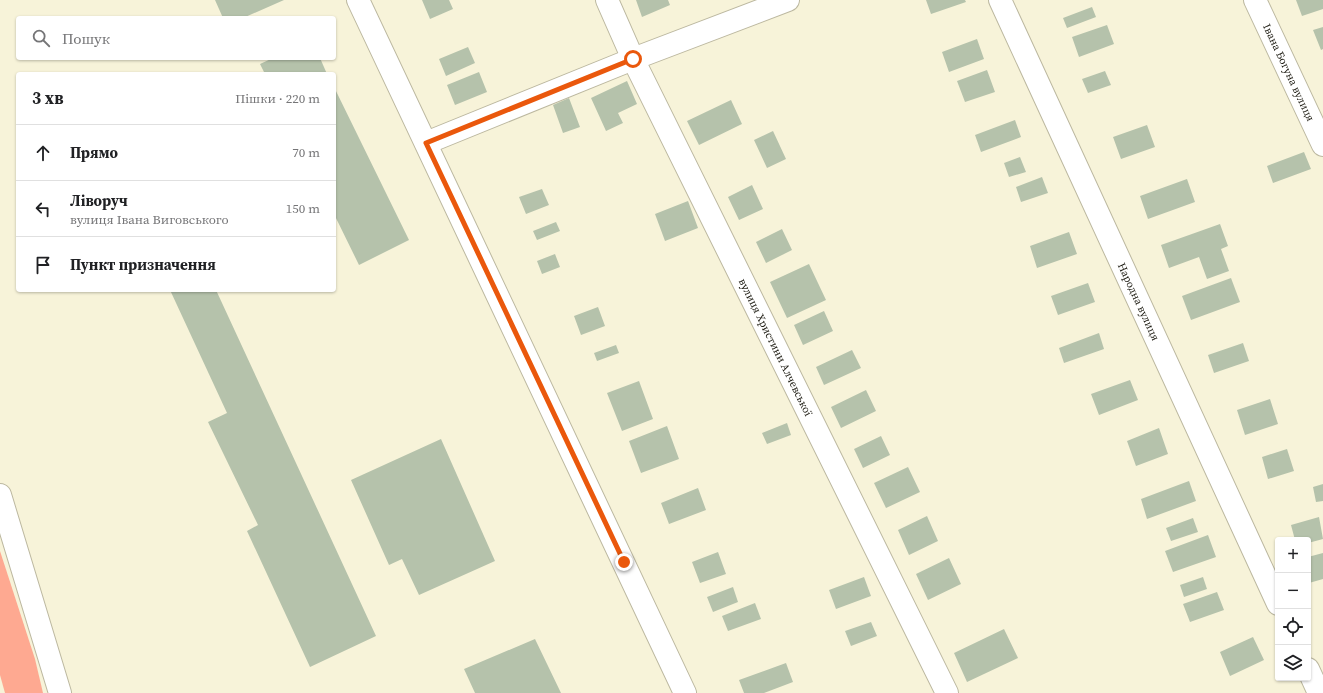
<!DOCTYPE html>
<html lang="uk">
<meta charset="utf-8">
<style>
body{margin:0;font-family:"Source Serif 4",serif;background:#f6f6f6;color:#202124}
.controls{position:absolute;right:12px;bottom:12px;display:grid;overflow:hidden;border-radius:4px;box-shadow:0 1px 3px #0004}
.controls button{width:36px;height:36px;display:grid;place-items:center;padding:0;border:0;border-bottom:1px solid #e0e0e0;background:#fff;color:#202124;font:20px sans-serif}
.stop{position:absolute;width:12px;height:12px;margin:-9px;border:3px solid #ea580c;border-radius:50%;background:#fff}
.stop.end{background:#ea580c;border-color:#fff;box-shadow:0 1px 4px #0008}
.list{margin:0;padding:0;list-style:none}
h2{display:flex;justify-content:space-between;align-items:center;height:52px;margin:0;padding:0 16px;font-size:17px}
h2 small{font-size:13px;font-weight:400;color:#757577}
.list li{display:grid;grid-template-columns:26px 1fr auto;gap:12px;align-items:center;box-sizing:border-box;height:56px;padding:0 16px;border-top:1px solid #e0e0e0}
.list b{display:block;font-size:15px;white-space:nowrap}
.list p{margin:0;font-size:13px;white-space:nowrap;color:#757577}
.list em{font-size:13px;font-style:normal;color:#757577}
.icon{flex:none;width:22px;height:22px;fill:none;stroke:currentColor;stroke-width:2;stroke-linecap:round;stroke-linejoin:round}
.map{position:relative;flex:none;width:1323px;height:693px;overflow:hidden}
.search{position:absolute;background:#fff;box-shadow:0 1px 3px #0004;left:16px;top:16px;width:320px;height:44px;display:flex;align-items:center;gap:10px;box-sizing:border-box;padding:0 14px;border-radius:4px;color:#757577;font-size:15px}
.panel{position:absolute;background:#fff;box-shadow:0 1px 3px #0004;left:16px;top:72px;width:320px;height:220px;border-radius:4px}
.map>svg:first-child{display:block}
.green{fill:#fea991}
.building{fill:#b5c2ab}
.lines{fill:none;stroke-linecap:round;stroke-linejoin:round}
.minor-casing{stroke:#bcb8a0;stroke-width:24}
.minor{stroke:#fff;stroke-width:22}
.route{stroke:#ea580c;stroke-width:5}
.labels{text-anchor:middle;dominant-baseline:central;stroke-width:3.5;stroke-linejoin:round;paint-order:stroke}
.street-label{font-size:11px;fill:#232118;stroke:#fff}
</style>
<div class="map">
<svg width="1323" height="693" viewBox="0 0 1323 693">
<rect width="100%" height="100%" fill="#f7f3d9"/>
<path class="green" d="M0,551L35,659L43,693H5L0,675Z"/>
<path class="building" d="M215,0H284L243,18H223Z
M422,0H449L453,9L430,19Z
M636,0H668L670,5L642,17Z
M926,0H965L966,2L931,14Z
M1296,0H1323V9L1302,16Z
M1092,7L1096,17L1067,28L1063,18Z
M1107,25L1114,44L1079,57L1072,37Z
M1323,27V49L1321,50L1313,30Z
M977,39L984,59L949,72L942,52Z
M468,47L475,63L446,76L439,59Z
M273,58H320L327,74H265L260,64Z
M987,70L995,92L965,102L957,81Z
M1105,71L1111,85L1088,93L1082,79Z
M479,72L487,92L455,105L447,85Z
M627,81L637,104L618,113L623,123L606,131L591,98Z
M334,87L409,240L359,265L334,214Z
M569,98L580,127L563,133L553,105Z
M731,100L742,124L699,145L687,121Z
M1015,120L1021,137L981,152L975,135Z
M1147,125L1155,147L1121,159L1113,137Z
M773,131L786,159L767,168L754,140Z
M1304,152L1311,169L1273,183L1267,166Z
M1020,157L1026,172L1009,177L1004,163Z
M1042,177L1048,193L1021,202L1016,187Z
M1187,179L1195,202L1148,219L1140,196Z
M752,185L763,209L739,220L728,197Z
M542,189L549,205L526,214L519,197Z
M688,201L698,228L665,241L655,214Z
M556,222L560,231L537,240L533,231Z
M1220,224L1228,246L1221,249L1229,271L1207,279L1199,257L1169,268L1161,245Z
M782,229L792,250L766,263L756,242Z
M1069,232L1077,254L1037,268L1030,246Z
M555,254L560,267L542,274L537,261Z
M809,264L826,300L787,318L770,282Z
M1231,278L1240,302L1191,320L1182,296Z
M1088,283L1095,302L1058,315L1051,296Z
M170,290H216L376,636L310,667L247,531L258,525L208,422L227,413Z
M598,307L605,326L581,335L574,316Z
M824,311L833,331L803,345L794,325Z
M1099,333L1104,349L1064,363L1059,348Z
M1243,343L1249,361L1214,373L1208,355Z
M616,345L619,353L597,361L594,353Z
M852,350L861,368L824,385L816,367Z
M1130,380L1138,400L1099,415L1091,394Z
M639,381L653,419L622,431L607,393Z
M866,390L876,411L841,428L831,407Z
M1270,399L1278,424L1245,435L1237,410Z
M787,423L791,435L767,444L762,433Z
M667,426L679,459L641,473L629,441Z
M1159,428L1168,454L1136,466L1127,441Z
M881,436L890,455L863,468L854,449Z
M441,439L495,561L419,595L402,559L389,565L351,480Z
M1287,449L1294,471L1268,479L1262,457Z
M908,467L920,492L886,508L874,483Z
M1189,481L1196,501L1147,519L1141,499Z
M1323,484V501L1316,502L1313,487Z
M698,488L706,510L669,524L661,503Z
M927,516L938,541L909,555L898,530Z
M1319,517L1323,539L1308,543V540H1295L1291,525Z
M1193,518L1198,532L1171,541L1166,528Z
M1208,535L1216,557L1173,572L1165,551Z
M718,552L726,574L700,583L692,562Z
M1323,553V579L1309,583L1308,557Z
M949,558L961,584L928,600L916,574Z
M864,577L871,596L836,609L829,590Z
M1203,577L1207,589L1184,597L1180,585Z
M733,587L738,602L713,612L707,597Z
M1217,592L1224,610L1190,622L1183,604Z
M755,603L761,619L728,631L722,616Z
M871,622L877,636L851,646L845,631Z
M1004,629L1018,658L967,682L954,653Z
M1253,637L1264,660L1230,676L1220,652Z
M535,639L561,693H475L464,669Z
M786,663L793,682L764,693H744L739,680Z"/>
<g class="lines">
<defs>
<g id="minor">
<path d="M358,0L685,693"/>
<path id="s1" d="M607,0L633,59L947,693"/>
<path id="s2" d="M1000,0L1278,604"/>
<path id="s3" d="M1255,0L1323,145"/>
<path d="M426,143L633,59L788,0"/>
<path d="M0,495L60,693"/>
<path d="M1308,669L1319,693"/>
</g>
</defs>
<use href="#minor" class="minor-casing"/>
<use href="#minor" class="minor"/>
</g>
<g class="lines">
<path class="route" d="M624,562L426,143L633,59"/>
</g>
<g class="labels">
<g class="street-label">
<text stroke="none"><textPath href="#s3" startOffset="80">Івана Богуна вулиця</textPath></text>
<text stroke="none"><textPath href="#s2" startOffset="332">Народна вулиця</textPath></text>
<text stroke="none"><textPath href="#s1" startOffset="386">вулиця Христини Алчевської</textPath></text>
</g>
</g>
</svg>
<div class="controls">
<button>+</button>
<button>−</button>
<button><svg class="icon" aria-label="locate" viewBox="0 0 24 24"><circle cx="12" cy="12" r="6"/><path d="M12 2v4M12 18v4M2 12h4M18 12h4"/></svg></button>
<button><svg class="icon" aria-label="layers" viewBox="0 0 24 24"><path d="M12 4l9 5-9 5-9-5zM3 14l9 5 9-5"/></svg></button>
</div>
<div class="stop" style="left:633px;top:59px"></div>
<div class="stop end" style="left:624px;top:562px"></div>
<div class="search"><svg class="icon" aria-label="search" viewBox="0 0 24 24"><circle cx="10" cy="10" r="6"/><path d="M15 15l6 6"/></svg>Пошук</div>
<section class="panel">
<h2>3 хв<small>Пішки · 220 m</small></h2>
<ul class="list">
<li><svg class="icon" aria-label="ahead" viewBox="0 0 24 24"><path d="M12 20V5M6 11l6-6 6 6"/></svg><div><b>Прямо</b></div><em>70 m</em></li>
<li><svg class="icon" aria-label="left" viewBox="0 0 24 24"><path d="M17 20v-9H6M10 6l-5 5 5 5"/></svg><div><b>Ліворуч</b><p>вулиця Івана Виговського</p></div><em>150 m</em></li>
<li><svg class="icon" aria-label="arrive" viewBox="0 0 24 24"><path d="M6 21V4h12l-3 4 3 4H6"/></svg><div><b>Пункт призначення</b></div></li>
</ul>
</section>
</div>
